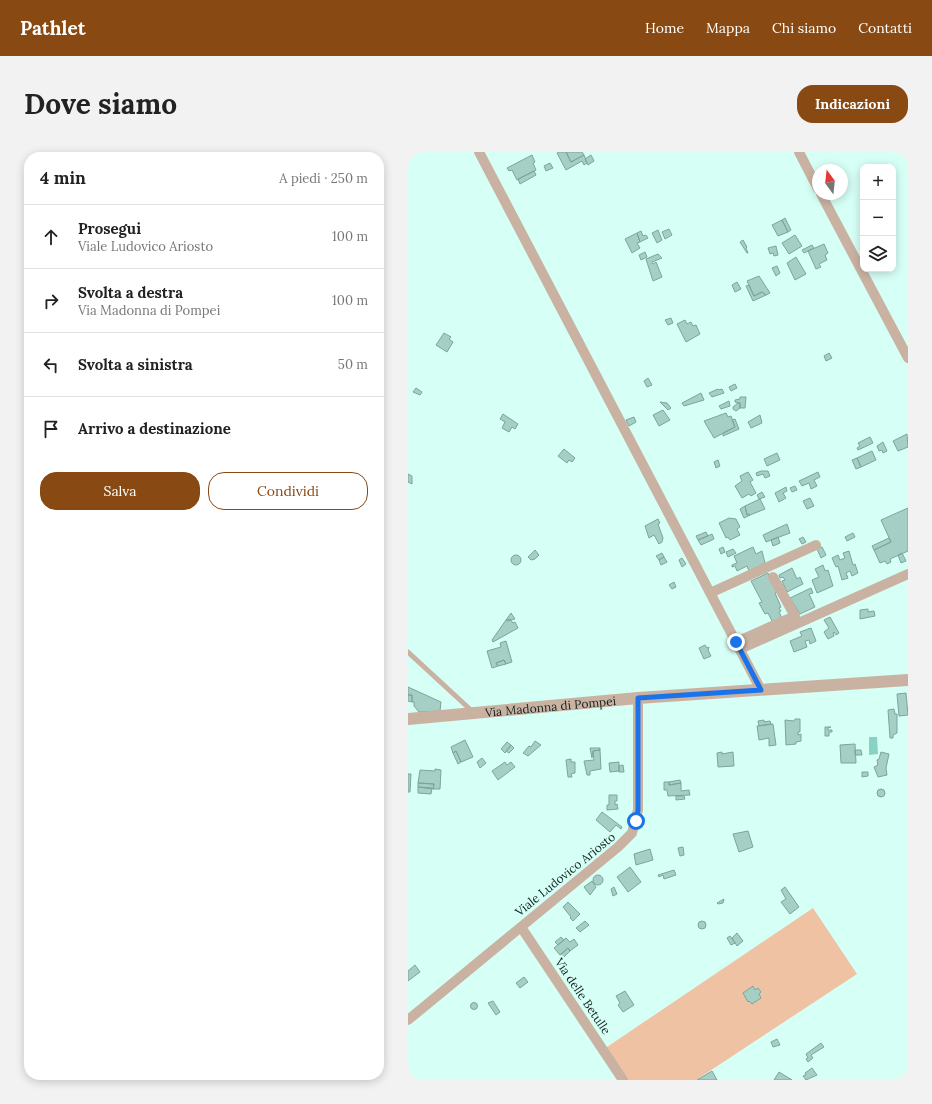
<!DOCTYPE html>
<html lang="it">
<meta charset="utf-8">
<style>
body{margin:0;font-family:Lora,serif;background:#f2f2f2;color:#222}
.controls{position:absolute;right:12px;top:12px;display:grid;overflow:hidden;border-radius:8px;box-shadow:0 2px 10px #0003}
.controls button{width:36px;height:36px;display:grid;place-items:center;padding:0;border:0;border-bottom:1px solid #e0e0e0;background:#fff;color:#222;font:20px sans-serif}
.compass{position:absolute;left:404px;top:12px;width:36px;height:36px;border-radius:50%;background:#fff;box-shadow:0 2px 10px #0003;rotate:345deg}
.stop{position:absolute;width:12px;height:12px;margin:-9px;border:3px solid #1a73e8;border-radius:50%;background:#fff}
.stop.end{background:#1a73e8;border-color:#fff;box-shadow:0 1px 4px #0008}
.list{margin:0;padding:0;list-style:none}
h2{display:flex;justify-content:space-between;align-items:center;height:52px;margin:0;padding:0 16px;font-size:17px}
h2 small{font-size:13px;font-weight:400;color:#767676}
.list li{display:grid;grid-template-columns:26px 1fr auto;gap:12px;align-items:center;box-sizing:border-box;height:64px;padding:0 16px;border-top:1px solid #e0e0e0}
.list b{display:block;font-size:15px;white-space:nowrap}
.list p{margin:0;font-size:13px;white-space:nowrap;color:#767676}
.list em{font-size:13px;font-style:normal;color:#767676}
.actions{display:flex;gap:8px;padding:12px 16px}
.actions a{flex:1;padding:9px 0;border:1px solid #894913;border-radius:16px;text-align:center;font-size:14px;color:#894913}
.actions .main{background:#894913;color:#fff}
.icon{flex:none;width:22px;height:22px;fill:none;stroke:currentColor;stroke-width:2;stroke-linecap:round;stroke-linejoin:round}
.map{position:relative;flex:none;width:500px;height:928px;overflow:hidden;border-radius:16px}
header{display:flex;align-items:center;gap:24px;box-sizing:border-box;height:56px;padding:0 20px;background:#894913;color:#fff}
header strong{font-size:19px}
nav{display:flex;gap:22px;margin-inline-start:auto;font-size:14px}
.intro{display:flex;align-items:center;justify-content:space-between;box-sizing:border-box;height:96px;padding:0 24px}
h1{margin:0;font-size:28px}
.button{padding:10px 18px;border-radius:16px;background:#894913;color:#fff;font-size:14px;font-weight:700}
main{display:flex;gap:24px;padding:0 24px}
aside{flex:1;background:#fff;border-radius:16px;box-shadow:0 2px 10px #0003}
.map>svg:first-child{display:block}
.green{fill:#efc2a4}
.water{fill:#88d2c3}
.building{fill:#a5cec5;stroke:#7da49c}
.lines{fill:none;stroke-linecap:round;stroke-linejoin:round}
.service{stroke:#cab2a3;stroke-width:5}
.minor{stroke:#cab2a3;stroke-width:10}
.tertiary{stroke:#cab2a3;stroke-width:12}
.route{stroke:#1a73e8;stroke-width:5}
.labels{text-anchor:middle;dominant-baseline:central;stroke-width:4;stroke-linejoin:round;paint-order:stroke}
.street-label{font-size:12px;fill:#142320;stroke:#d6fff6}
</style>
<header>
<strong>Pathlet</strong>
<nav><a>Home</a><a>Mappa</a><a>Chi siamo</a><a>Contatti</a></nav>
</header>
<div class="intro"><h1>Dove siamo</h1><a class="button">Indicazioni</a></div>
<main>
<aside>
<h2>4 min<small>A piedi · 250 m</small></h2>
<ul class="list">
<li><svg class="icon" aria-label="ahead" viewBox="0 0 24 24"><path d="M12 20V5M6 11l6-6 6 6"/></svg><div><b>Prosegui</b><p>Viale Ludovico Ariosto</p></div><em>100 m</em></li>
<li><svg class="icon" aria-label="right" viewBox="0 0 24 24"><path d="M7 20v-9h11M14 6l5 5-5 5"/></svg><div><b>Svolta a destra</b><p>Via Madonna di Pompei</p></div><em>100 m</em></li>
<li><svg class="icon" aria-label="left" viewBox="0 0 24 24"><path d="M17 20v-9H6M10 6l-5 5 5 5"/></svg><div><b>Svolta a sinistra</b></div><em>50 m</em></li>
<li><svg class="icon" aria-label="arrive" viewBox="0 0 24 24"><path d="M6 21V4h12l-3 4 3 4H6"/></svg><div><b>Arrivo a destinazione</b></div></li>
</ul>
<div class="actions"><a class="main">Salva</a><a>Condividi</a></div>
</aside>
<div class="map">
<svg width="500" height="928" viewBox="0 0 500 928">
<rect width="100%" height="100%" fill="#d6fff6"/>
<path class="green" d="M405,756L449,822L288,928H217L196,897Z"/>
<path class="water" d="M461,585H469L470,602L461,603Z"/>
<path class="building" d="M151,0H158L163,10L176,3L179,11L176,13L174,9L158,18L149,1Z
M158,0H174L176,3L163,10Z
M124,3L127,10L125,11L128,18L109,28L104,18L101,19L99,16Z
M183,3L186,9L180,13L177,7Z
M142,11L145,16L138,19L136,14Z
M126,19L128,23L112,32L110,27Z
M377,66L383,78L380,80L374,68Z
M374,68L380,80L370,84L364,73Z
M261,77L264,83L257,87L254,80Z
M250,78L254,88L249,91L244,81Z
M233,79L235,84L238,83L240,86L232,90L229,81Z
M229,81L232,90L229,91L232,96L224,101L217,87Z
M387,83L394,94L381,102L374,91Z
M335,88L339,95L338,96L340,101H339L332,90Z
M416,92L420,101L417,103L419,108L411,112L413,115L408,117L400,99Z
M404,93L406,96L396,101L394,98Z
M368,94L370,103L366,104L365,101L362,102L360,96Z
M237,100L239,105L233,108L231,103Z
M250,102L254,106L244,110L245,112L248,110L254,125L245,129L238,107Z
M388,105L398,122L387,128L379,111Z
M369,114L372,121L368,124L364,116Z
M351,124L362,141L358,143L354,140L346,144L339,129Z
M329,130L333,137L327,140L324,133Z
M341,133L346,144L354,140L358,143L345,149L338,134Z
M263,166L265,171L260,173L257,168Z
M277,168L279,172L283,170L285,174L288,173L292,182L278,190L269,172Z
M36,181L43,185L41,187L45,190L39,200L28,193Z
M421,201L424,206L418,209L416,204Z
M240,226L244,233L239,235L236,229Z
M327,232L329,236L323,239L321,235Z
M8,236L14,240L12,243L5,240Z
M310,237L311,238L314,237L316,241L304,245L301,241Z
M293,241L296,248L276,254L274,251Z
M332,245H338L337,256H332V251L327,250V248L332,247Z
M321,249L322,254L313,257L311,254Z
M252,250L259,251L263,256L260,258Z
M330,251H332V256L328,259L325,257V255Z
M255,258L262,268L251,274L245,263Z
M318,261L320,265L323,264L327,275L306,286L296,269Z
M95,262L110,272L107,277L104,275L101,280L94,276L97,270L92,267Z
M352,263L354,271L343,276L340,270Z
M226,265L228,270L221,274L218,268Z
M327,267L331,277L315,284V281L327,275L324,268Z
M499,282L500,295L490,299L485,289Z
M462,285L465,291L450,298L449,296L452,294L450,291Z
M475,290L479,299L475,301L474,298L471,299L469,294Z
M156,297L167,306L164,310L161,308L159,311L150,304Z
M464,299L468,308L453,315L449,306Z
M369,301L372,308L359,314L356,307Z
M449,306L453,315L448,317L444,308Z
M310,308L312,314L308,316L306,310Z
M353,319H360L362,324L357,326L355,322L349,324L348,321Z
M340,320L345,328L342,330L348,341L343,344L341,342L334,346L327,334L334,329L332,324Z
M410,320L412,325L406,328L409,334L403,337L401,331L394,334L391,329Z
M0,322L4,324V332L0,330Z
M387,334L389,338L384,340L382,336Z
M378,335L379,339L375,341L378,346L371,350L367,341Z
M354,340L357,345L351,347L349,343Z
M402,346L406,354L399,357L395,349Z
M352,347L357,357L342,363L341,362L339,363L337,354Z
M337,354L339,363H342L336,366L332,357Z
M500,356V399L482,407L483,410L479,412L477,409L472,411L466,398L483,390L473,368Z
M321,366L328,367L332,375L329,377L332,383L322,388L320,385L318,386L311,371Z
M250,367L252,371L250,372L255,386L254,390L251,392L246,383L241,386L237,374Z
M379,372L382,381L358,390L355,383Z
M298,380L300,384L290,388L288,384Z
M445,381L447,385L439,389L437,385Z
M304,382L306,387L293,393L290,388Z
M370,385L372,391L365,394L363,388Z
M395,385L398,390L394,392L391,387Z
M481,386L483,390L466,398L464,394Z
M315,395L317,400L313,402L311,397Z
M345,395L348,402L354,399L357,411L341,419L339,414L329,419L327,414L324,415V413L329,411L326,404Z
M414,395L418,403L413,406L409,397Z
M325,397L328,401L320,405L318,400Z
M127,398L131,403L127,407L123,408L120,405Z
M441,399L445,413L447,412L450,421L444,424L442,419L438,421L440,426L434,428L430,414L428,415L424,406L430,403L432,408L437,406L435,401Z
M254,401L256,405L251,408L248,404Z
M494,401L498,409L493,411L490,403Z
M103 408a5 5 0 1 1 10 0a5 5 0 1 1-10 0Z
M256,405L259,410L253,413L251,408Z
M274,406L278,412L274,415L271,408Z
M415,413L417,419L420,418L425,434L409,441L404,428L411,425L407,417Z
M384,416L389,427L392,425L395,432L379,440L374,429L377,428L375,425L372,426L371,423Z
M360,421L369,440L367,441L373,455L371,456L373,459L371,460L374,466L365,471L360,461L357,462L351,451L354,450L343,429Z
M266,430L268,435L264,437L261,433Z
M403,436L405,441L401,442L407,455L392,462L382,446Z
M460,457V460L466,459L467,464L452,467V458Z
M103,461L107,467L99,469L98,468Z
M422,465L431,481L428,483L426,480L425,481L426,484L420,487L416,480L421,476L416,468Z
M102,467L105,471L107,470L110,476L85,490L84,488L98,468Z
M403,476L408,489L402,492L401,488L397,489L399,495L386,500L382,489L394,484L392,480Z
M98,489L104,510L98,512L96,508L88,511L90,514L84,516L79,499L93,495L92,491Z
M297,493L299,496L301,495L300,498L303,504L296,507L291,496Z
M96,508L98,512L90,514L88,511Z
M0,535L33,550L32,559L11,560L6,554V550H4V543H0Z
M498,541L500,563L491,564L489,542Z
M0,543H4V550L0,549Z
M486,557L487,562H489V581L485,583V586H482L480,558Z
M387,567H392V580H390V583L393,582V589L388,590V592L378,593L377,568L386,569Z
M356,568V570L362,569L363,572L351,574L350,569Z
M365,572L368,593L361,594V586L351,588L349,574Z
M417,575H423L420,576V578H424V580H421V584H417Z
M57,588L65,605L53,610L48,599L45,601L43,595Z
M127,589L133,593L120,604L115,601L121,594L123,595Z
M99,590L103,593L97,601L93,597Z
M447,592L448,611H433L432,593Z
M103,593L106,596L101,601L98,599Z
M182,596H192V598L185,599L184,606Z
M192,598L193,617L182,619V623H179L176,609L186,608L185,599Z
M447,598H453L454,603H447Z
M48,599L53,610L50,612L45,601Z
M314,600V602L325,600L326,614L310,615L309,601Z
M473,600L481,602L478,616L479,623L470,625L466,615L470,613L469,608L471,607Z
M74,606L78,611L72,616L69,610Z
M163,607V610H167V621L163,622L164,625H160L158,608Z
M97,610L99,613L103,610L107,615L90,628L84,619Z
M211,610V619L202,620L201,611Z
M215,613L216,620H211V614Z
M27,617L33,618L32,637H25L26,632L10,631L12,618L27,619Z
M454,620H460V624L454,625Z
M0,622H3L2,640H0Z
M272,628L273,631L261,633V630Z
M256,630H261V633L273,631V639L281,638L282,643L260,644L259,638H256Z
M10,631L26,632L25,637L10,635Z
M10,635L24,636L23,642L10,641Z
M469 641a4 4 0 1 1 8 0a4 4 0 1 1-8 0Z
M201,643H209V649H207V653L209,652L210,657L199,658V653H201Z
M268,644H276L277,647L268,648Z
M194,660L214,675L213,677L208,673L202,680L188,668Z
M340,679L345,695L331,700L325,682Z
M275,695L276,703L272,704L270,696Z
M242,697L245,708L228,713L226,702Z
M222,715L233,730L220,740L209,725Z
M266,718L268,723L256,727L255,723L251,725L250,723Z
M185 728a5 5 0 1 1 10 0a5 5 0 1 1-10 0Z
M184,729L188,735L182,743L176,735Z
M206,735L209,742L205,744L203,737Z
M377,735L391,755L382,762L373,750L378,747L373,738Z
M316,747L315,751L310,752L309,751Z
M160,750L172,762L165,769L162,766L163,765L155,755Z
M177,769L181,773L172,780L168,776Z
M290 773a4 4 0 1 1 8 0a4 4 0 1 1-8 0Z
M329,781L335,789L329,794L324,786Z
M322,784L327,791L323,793L319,786Z
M153,785L156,788L150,793L147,790Z
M158,786L162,790L166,787L170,793L162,799L160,796L152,803L146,796Z
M160,796L162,799L155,806L152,803Z
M7,813L12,820L0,829V819Z
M116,825L120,830L112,836L108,831Z
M345,834L347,838L350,836L353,840L351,842L353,846L344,852L341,849L340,850L335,841Z
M217,839L226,853L215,860L210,853L212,851L208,844Z
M85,849L92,860L88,863L80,851Z
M62.5 854a3.5 3.5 0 1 1 7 0a3.5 3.5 0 1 1-7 0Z
M369,887L372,893L365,895L363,890Z
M413,891L416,895L403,903L405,906L400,910L398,907L400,906L398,902Z
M404,916L409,923L398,928L395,924L398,923L397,921Z
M304,919L309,928H289Z
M371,920L384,928H366Z"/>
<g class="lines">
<path class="service" d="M0,500L65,560"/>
<path class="minor" d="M71,0L353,538
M391,0L410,37
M413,42L500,206
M302,441L408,393
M328,490L387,464L365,425
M332,497L500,422
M113,775L215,928
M0,868L210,695L224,681L230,658V546"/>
<path class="tertiary" id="s1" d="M0,567L230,546L500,528"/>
</g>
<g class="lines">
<path class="route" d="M228,669L230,658V546L353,538L328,490"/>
</g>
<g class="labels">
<g class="street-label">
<text stroke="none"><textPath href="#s1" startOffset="143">Via Madonna di Pompei</textPath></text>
<text transform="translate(157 722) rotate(-39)">Viale Ludovico Ariosto</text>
<text transform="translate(175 844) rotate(56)">Via delle Betulle</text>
</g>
</g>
</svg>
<div class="controls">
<button>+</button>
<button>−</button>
<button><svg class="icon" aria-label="layers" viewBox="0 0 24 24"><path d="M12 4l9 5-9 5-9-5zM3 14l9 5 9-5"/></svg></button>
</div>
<svg class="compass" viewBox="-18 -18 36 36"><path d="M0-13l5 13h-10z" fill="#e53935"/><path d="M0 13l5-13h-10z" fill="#767676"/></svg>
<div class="stop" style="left:228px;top:669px"></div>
<div class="stop end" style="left:328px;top:490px"></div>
</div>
</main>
